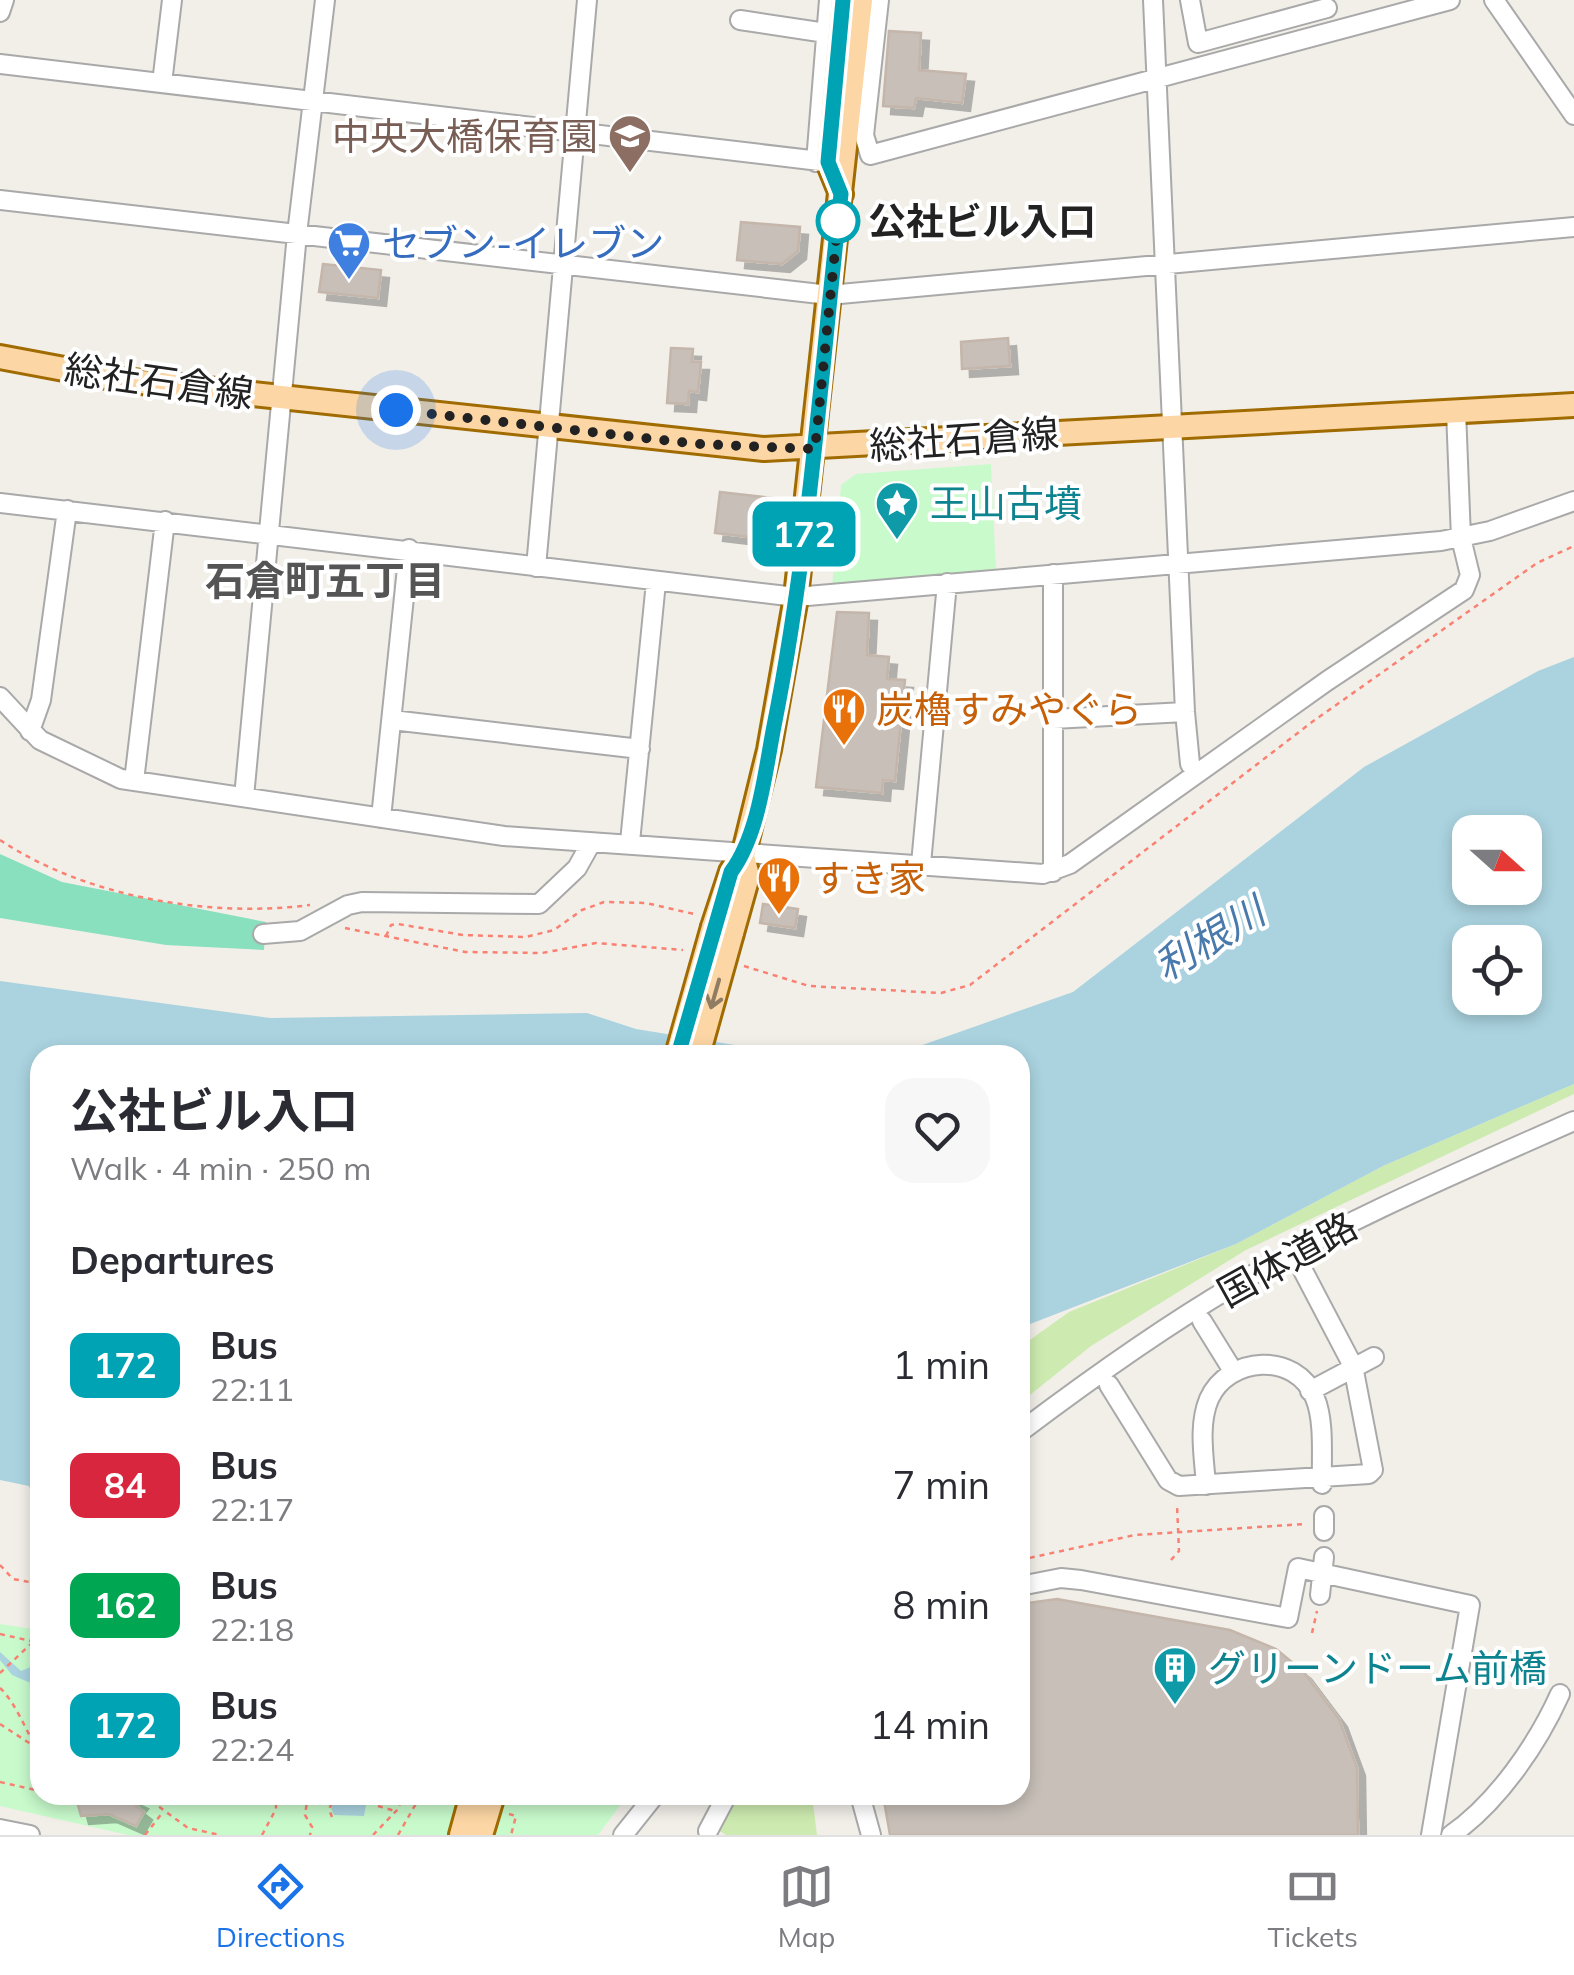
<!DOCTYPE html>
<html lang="en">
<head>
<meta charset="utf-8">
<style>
	:root { --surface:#fff; --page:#f7f7f7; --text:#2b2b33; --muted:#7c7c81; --line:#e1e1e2; --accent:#1a73e8 }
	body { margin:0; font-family:Mulish,"Noto Sans JP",sans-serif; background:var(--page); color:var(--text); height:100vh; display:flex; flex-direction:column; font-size:38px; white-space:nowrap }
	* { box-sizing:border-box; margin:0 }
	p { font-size:32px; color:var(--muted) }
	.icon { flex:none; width:55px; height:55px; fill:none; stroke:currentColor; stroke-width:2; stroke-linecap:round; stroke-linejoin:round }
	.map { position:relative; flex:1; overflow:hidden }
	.details { position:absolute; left:30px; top:1045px; width:1000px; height:760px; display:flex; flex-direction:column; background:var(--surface); border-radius:30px; box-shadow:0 5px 15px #0003 }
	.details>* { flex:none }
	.badge { padding:0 20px; border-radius:15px; font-size:35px; line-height:65px }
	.needle { width:65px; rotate:111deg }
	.controls { position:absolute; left:1452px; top:815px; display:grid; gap:20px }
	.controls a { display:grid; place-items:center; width:90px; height:90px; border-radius:20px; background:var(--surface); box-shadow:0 5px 15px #0003; font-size:50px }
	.you { position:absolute; width:50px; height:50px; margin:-25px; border:8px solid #fff; border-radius:50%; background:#1a73e8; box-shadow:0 0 0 15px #1a73e833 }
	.map>.badge { position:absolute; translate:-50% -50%; box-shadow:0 0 0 5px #fff }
	h2 { padding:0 40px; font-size:38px; line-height:90px }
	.round { display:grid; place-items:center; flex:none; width:105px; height:105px; border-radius:30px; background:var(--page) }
	.summary { display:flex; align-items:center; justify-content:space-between; height:170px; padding:0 40px }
	h1 { font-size:48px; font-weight:700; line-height:75px }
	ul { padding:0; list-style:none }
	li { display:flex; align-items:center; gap:30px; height:120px; padding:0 40px }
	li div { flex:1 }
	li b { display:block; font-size:38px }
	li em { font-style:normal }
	li .badge { min-width:110px; font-weight:700; text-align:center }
	.dock { display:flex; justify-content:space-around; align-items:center; height:140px; border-top:2px solid var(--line); background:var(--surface); font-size:28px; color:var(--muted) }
	.dock a { display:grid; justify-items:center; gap:5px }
	.dock .current { color:var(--accent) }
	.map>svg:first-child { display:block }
</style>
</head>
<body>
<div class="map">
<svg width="1574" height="1835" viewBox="0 0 1574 1835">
	<defs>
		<filter id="shadow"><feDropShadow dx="8" dy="8" stdDeviation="0" flood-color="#0004"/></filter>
	</defs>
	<rect width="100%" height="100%" fill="#f2efe9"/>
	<!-- grass -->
	<path fill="#cdebb0" d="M1574,1084V1094L1246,1250L1091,1346L1020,1403V1347L1069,1312L1236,1244L1383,1166Z
		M739,1795H812L817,1835H726L718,1830Z"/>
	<!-- park -->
	<path fill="#c8facc" d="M991,464L996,572L832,588L841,485L856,474Z
		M0,1624L40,1630V1795H628L598,1835H128L0,1806Z"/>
	<!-- pitch -->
	<path fill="#88e0be" d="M0,854L62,882L266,922L264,950L166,945L0,918Z"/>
	<!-- water -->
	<path fill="#aad3df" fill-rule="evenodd" d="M1574,657V1084L1383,1166L1236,1244L1020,1328V1055H894L1073,992L1364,767L1538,671ZM1525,832V888H1470V832ZM1525,942V998H1470V942Z
		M0,981L270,1018L587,1013L636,1029L766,1050L765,1055H40V1520L29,1486L0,1480Z
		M0,1652L21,1671L40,1663V1709L33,1684L12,1675L0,1660Z
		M338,1795H368L364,1816L334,1815L331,1808Z"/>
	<!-- building -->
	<path fill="#c7bfb8" stroke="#c4b6ab" stroke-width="2.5" filter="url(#shadow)" d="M889,31L921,33L919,70L966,74L962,103L916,98L914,108L883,106Z
		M741,222L800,227L798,251L782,264L737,260Z
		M323,264L381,270L378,298L319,292Z
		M1008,338L1010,366L962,369L961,342Z
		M671,348L693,349L692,362H701L698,392L689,391L688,404L667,403Z
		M720,492L773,498L767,539L715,533Z
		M837,612L869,613L867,655L889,657L887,679L905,680L895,781L883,780L882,793L816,787Z
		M763,904L798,909L795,928L760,923Z
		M1057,1599L1230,1630L1276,1649L1303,1671L1339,1719L1357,1768L1358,1835H890L883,1795H1020V1604Z
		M88,1795H127L140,1801L136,1806L144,1812L136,1826L109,1814L81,1816L76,1798Z"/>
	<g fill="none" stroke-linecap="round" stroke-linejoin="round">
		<!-- minor casing -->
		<g stroke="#a9a9a9" stroke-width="22">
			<path id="minor" d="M879,0L864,135L870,155L1450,0
				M1153,0L1185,712L1190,764L1197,772
				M1190,0L1198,43L1327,8
				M1494,0L1574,115
				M0,12L4,0
				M740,20L826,33
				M0,64L828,162
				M162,83L172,0
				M816,162L829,0
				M0,200L829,295L1574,227
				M0,503L796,597L1441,541L1490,531L1574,501
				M536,567L587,0
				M0,697L40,740L121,779L504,836L1043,874L1070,864L1327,681L1464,590L1470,575L1461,538L1456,411
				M1053,719L1185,712
				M392,720L640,749
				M30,731L41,700L67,510
				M134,781L165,521
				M244,797L297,234L325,0
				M381,818L409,549
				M630,842L656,582
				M921,864L947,583
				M1053,872V574
				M263,934L300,931L348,905L362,902L539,904L577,868L591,843
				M1202,1321L1233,1371
				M1109,1385L1168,1480L1179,1486L1369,1474L1373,1470L1353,1366L1299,1263
				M1310,1391L1374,1357
				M1020,1432C1089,1380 1160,1329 1235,1285C1343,1221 1459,1172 1574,1121
				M1206,1485C1204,1457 1198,1425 1209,1399C1228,1356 1296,1351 1315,1398C1325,1422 1321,1459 1322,1484
				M1324,1531V1516
				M1020,1586L1061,1578L1081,1580L1288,1618L1298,1568L1470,1605L1431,1835
				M1320,1595L1324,1557
				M860,1795L871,1835
				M0,1829L30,1835
				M708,1831L727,1795
				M623,1835L655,1795
				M1451,1835C1497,1803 1537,1745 1560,1694"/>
		</g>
		<!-- major casing -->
		<g stroke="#a06b00" stroke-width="28">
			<path id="major" d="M841,194L828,162L843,0
				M0,357L123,380L764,449L1574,405
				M713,927L731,872L744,852L769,750L796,597L861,0
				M732,933L748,876L743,856
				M461,1835L472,1795
				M481,1835L493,1795"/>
		</g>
		<!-- path -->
		<path stroke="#fa8072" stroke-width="2.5" stroke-dasharray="5 5" stroke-linecap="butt" d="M0,840C86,897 208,918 310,905
			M345,928L465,952L542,953L596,943L683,950
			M386,936L391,925L398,924L463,935L526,937L554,930L582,910L604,902L646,903L694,914
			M744,966L809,986L941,993L970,985L1312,722L1537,563L1574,546
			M1020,1560L1135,1535L1305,1524
			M1171,1560L1179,1551L1177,1505
			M0,1565L13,1579L40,1584
			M1312,1633L1317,1611
			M0,1634L40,1643
			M0,1673L34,1641
			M0,1688C16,1703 26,1731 38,1751L34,1775
			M0,1724L40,1750
			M0,1782L40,1791
			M143,1795L188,1828L220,1835
			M308,1795L305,1815L312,1827L310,1835
			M378,1806L395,1811
			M509,1814L516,1816L511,1835
			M332,1817L329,1809L336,1795
			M145,1835L163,1812
			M262,1835L276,1809V1795
			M373,1835L399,1808L401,1795
			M398,1835L421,1795"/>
		<!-- minor -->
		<use href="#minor" stroke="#fff" stroke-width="18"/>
		<!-- major -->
		<use href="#major" stroke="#fcd6a4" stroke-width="22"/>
		<!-- major-bridge casing -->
		<g stroke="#a06b00" stroke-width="28" stroke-linecap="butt">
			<path id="major-bridge" d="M677,1055L713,927
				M698,1055L732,933"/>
		</g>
		<!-- major-bridge -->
		<use href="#major-bridge" stroke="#fcd6a4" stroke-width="22"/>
	</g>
	<!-- one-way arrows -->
	<defs><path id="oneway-shaft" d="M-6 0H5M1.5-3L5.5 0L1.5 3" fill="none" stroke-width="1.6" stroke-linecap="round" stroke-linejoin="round" transform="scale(2.5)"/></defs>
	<use stroke="#8f7c63" href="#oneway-shaft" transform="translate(715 994) rotate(106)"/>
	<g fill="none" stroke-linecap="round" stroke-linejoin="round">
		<!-- line casing -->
		<g stroke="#fff" stroke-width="22">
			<path id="line" d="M678,1055L731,872C759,834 765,772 774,726C809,551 821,372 841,194L828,162L843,0"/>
		</g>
		<!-- line -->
		<use href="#line" stroke="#00a3b4" stroke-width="15"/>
		<!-- walk -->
		<path stroke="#222" stroke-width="10" stroke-dasharray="0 18" d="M396,410L698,444L815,449L838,221"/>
	</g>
	<!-- icons -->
	<defs>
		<g id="school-pin" transform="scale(2.25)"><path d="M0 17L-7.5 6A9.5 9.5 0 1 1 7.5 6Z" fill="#8d6e63" stroke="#fff"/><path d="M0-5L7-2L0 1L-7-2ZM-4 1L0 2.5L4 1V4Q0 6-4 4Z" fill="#fff"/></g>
		<g id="supermarket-pin" transform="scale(2.25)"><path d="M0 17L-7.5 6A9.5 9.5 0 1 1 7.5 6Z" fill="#3f7fe0" stroke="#fff"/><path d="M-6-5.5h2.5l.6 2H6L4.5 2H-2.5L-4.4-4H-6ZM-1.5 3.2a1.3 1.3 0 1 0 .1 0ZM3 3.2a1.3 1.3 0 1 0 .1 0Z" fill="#fff"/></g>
		<g id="sight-pin" transform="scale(2.25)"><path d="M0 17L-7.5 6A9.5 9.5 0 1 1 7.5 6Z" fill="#0f9aa8" stroke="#fff"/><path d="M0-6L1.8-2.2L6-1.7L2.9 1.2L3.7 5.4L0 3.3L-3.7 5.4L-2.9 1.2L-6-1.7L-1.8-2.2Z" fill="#fff"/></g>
		<g id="restaurant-pin" transform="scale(2.25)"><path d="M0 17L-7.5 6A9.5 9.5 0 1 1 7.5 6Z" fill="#e8710a" stroke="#fff"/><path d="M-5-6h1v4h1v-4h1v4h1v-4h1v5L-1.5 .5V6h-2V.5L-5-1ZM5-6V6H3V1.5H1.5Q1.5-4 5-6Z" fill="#fff"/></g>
		<g id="building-pin" transform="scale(2.25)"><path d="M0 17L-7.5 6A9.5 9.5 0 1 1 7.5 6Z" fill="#0f9aa8" stroke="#fff"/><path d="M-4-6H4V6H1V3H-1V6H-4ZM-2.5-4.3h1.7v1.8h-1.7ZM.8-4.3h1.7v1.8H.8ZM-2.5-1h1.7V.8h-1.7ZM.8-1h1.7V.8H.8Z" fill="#fff"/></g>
	</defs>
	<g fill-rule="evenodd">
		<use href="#school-pin" x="630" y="136"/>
		<use href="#supermarket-pin" x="349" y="243"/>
		<use href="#sight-pin" x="897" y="503"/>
		<use href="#restaurant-pin" x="844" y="709"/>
		<use href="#restaurant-pin" x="779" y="878"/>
		<use href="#building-pin" x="1175" y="1668"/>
	</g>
	<!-- markers -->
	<circle fill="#fff" stroke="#00a3b4" stroke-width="5" cx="838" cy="221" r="20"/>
	<g text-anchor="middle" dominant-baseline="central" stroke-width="8" stroke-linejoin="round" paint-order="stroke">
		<!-- education labels -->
		<g font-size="38" fill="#785e54" stroke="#fff" text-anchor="end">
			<text x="598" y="136">中央大橋保育園</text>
		</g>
		<!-- stop labels -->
		<g font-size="38" font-weight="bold" fill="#222" stroke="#fff" text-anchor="start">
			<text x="868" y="221">公社ビル入口</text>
		</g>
		<!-- shop labels -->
		<g font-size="38" fill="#366cbe" stroke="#fff" text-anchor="start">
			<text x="382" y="243">セブン-イレブン</text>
		</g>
		<!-- street labels -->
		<g font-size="38" fill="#222" stroke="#fff">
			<text transform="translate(159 381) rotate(8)">総社石倉線</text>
			<text transform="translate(964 439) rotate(-4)">総社石倉線</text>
			<text transform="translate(1287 1259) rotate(-29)">国体道路</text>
		</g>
		<!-- culture labels -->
		<g font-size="38" fill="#0d838f" stroke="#fff" text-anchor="start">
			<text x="930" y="503">王山古墳</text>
			<text x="1208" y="1668">グリーンドーム前橋</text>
		</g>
		<!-- food labels -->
		<g font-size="38" fill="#c56008" stroke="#fff" text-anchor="start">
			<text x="876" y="709">炭櫓すみやぐら</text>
			<text x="812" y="878">すき家</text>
		</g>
		<!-- neighbourhood labels -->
		<g font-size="40" font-weight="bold" fill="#555" stroke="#fff">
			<text x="325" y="580">石倉町五丁目</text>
		</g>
		<!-- water labels -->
		<g font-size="40" font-style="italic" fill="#4a7aab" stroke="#fff">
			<text transform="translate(1209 938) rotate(-31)">利根川</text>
		</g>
	</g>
</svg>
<div class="controls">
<a><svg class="needle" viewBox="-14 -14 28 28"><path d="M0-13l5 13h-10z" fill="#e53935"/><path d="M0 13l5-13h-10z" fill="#7c7c81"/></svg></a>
<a><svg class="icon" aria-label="locate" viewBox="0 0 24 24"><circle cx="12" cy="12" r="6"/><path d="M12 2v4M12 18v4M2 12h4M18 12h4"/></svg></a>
</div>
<div class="you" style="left:396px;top:410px"></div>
<b class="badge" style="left:804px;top:534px;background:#00a3b4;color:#fff">172</b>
<section class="details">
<div class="summary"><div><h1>公社ビル入口</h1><p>Walk · 4 min · 250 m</p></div><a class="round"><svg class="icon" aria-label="heart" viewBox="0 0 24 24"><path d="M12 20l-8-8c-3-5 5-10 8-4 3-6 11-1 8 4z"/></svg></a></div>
<h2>Departures</h2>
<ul>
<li><span class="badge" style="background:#00a3b4;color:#fff">172</span><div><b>Bus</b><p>22:11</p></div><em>1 min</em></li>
<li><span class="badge" style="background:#d7263d;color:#fff">84</span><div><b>Bus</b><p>22:17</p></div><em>7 min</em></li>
<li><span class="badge" style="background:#00a651;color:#fff">162</span><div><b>Bus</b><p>22:18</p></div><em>8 min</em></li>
<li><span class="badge" style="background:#00a3b4;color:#fff">172</span><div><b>Bus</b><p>22:24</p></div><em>14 min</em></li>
</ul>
</section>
</div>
<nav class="dock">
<a class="current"><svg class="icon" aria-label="directions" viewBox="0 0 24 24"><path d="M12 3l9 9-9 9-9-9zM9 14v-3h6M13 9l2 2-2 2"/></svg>Directions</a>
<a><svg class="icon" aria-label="map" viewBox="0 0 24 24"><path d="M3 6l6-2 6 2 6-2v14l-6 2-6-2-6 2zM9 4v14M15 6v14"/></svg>Map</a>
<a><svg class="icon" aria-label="tickets" viewBox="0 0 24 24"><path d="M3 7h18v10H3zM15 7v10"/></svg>Tickets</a>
</nav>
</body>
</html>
